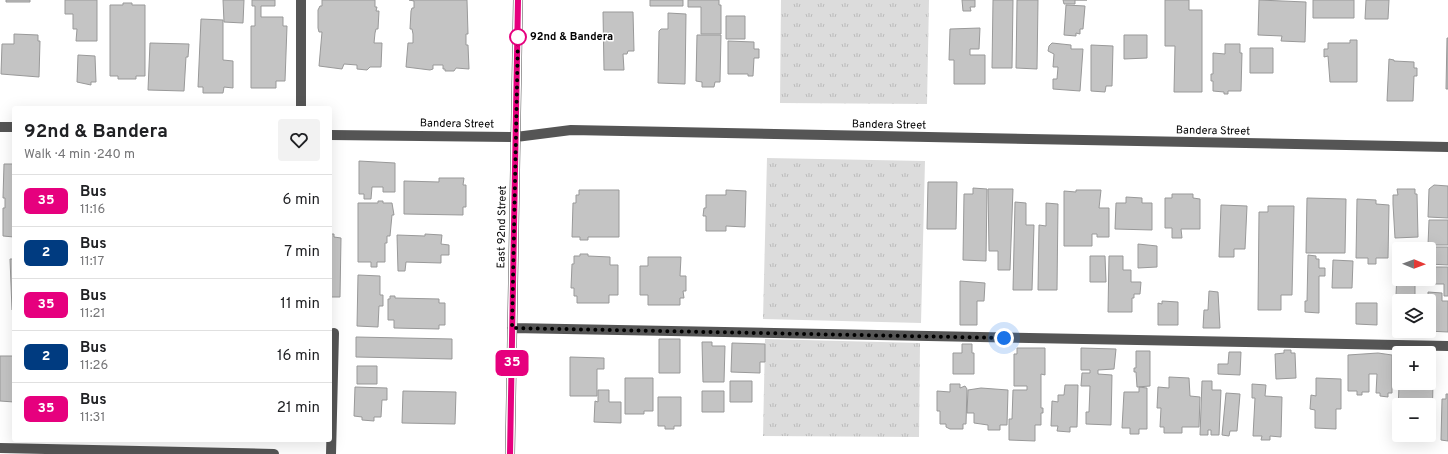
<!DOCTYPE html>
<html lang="en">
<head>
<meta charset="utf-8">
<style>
	:root { --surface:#fff; --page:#f2f2f2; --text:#202124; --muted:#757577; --line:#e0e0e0 }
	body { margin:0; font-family:Overpass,sans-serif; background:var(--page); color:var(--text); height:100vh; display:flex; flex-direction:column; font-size:15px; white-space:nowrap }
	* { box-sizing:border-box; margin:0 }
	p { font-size:13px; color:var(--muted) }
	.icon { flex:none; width:22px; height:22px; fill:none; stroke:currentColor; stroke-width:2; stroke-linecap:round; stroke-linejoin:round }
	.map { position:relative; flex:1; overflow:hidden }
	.panel { position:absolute; left:12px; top:106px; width:320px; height:336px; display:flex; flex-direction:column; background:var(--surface); border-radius:4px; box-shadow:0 4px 16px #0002 }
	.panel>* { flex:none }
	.badge { padding:0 8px; border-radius:6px; font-size:14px; line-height:26px }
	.needle { width:26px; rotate:91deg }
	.controls { position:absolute; left:1392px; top:242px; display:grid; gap:8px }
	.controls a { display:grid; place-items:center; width:44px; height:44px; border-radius:4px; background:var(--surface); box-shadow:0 4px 16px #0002; font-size:20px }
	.you { position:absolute; width:20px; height:20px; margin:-10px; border:3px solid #fff; border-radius:50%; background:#1a73e8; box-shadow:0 0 0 6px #1a73e833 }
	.map>.badge { position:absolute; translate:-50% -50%; box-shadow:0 0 0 2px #fff }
	.round { display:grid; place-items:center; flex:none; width:42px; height:42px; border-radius:4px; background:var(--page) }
	.overview { display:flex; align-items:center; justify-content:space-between; height:68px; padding:0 12px }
	h1 { font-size:19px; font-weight:700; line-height:30px }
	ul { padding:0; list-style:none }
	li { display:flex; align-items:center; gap:12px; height:52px; padding:0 12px; border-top:1px solid var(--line) }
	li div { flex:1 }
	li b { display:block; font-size:15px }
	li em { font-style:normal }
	li .badge { min-width:44px; font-weight:700; text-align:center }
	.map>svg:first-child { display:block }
</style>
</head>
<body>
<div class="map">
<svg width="1448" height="454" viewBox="0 0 1448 454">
	<defs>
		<pattern id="grass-tufts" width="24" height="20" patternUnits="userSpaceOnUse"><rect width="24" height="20" fill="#dcdcdc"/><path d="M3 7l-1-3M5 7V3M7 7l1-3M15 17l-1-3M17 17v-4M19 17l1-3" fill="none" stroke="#bbb"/></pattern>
	</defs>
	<rect width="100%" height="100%" fill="#fff"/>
	<!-- grass -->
	<path fill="url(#grass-tufts)" d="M781,0H929L927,104L780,103Z
		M767,158L925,161L921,323L763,319Z
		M765,339L920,343L919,437L763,436Z"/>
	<!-- building -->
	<path fill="#c4c4c4" stroke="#999" d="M6,0H30V2H6Z
		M65,0H97V41H76L77,29H73V14H65Z
		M223,0H244L243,23L224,22Z
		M252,0H275V6H261V17H283V26H287L285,81H276V88H251V26H255V6H252Z
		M322,0H375V7H377L376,11H379L378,29H376L375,33L374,43H382L381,67H370L367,70L357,69V65L344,64L342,69L319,66L322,32H319L318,28V10L320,6H322Z
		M409,0H467L468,34H466V45H468L469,69L456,68L454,71H445V69H443V65H433V69L430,70L406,67L408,43H413V34L412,29H410L411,11L412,8H414V1Z
		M650,0H683V6H650Z
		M688,0H719V5H721V34H701V7H688Z
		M962,0H975V7H970L971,11H963Z
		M993,0H1013L1012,68H992Z
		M1017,0H1038L1037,69L1016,68Z
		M1063,0H1087H1075V4H1064Z
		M1165,0H1189V10H1202V92H1174L1175,46H1165Z
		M1259,0L1306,2L1305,42L1281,41L1282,36L1258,35Z
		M1313,0H1354V18H1313Z
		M1366,0H1389L1388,19H1365Z
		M123,3H132V5H145V76H136V79H118V76H110V5H123Z
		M1066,5L1085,6L1083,29H1080V34L1076,33V36L1064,35Z
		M603,12H633L634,51H628L627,54H623L624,70H604Z
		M668,13L686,14L685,84L658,83L659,31L661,29H668Z
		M726,16H745V39H726Z
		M201,19L223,20V60L233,61V88L224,87L223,93H203V87H198Z
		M980,28L979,49H970V55H985V84H954V60H949L950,29Z
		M14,34L38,35V41H40L39,77L1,74L2,44H14Z
		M697,35H721L720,82H715L714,87H702V82L696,81Z
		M1124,35H1147V58L1124,59Z
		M1447,38H1448V89H1446Z
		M1350,40H1357V82H1330L1328,56L1324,57V49H1328V43H1350Z
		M728,41L754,42V49H759V58H754L753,76H748V74H728Z
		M150,43L189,44L188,57H186L184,91L148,90Z
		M1052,43L1071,45V49H1083L1080,91L1053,89V79H1057L1058,67H1053L1054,54L1048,51L1049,46Z
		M1225,44H1240V53H1242L1241,91H1228V94H1224V92L1213,91V81H1211V74H1213V53L1225,54Z
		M1091,45L1113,46L1112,86H1106L1105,92L1091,91Z
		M1250,48H1273V73H1250Z
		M78,55L95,56L96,82H91V85L77,82Z
		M1389,59L1394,60V61L1414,62V68H1417V76H1414L1413,101H1387Z
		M359,161L395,163V192H383V187H372L371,199H364V194H359Z
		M4,164H14V237L3,236V208H5V198H3Z
		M439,178H464L463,185H466V207H463V215L404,214V181L439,182Z
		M928,182H957L956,229H927Z
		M1434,185L1448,186V218L1428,217L1429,189Z
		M973,188L987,189L986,261L963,260L964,194H973Z
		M988,189H1013L1010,270H998V251H989Z
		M1397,189H1415V194H1417L1418,237L1395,238L1393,204V195H1398Z
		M579,190H619V237H588V240H580V237H572L573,203H576V195H579Z
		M726,190L746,191L745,227L726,226V231H706V216H703L704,208H706V195H726Z
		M1076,190H1101L1099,208H1109V237H1097V234H1092V246H1064V191L1076,192Z
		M1172,194H1193V198L1200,199V229H1181L1182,238H1172V228H1165V198H1172Z
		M1126,197L1142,198V203H1152V230L1115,229L1116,203H1126Z
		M1307,198L1346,199L1345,253H1306Z
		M1357,199L1376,200V204L1389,205L1388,258H1376V264H1368V258H1356Z
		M378,201H383V203H392L394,215H392L390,236H387V243H385V262H377V267H371V262H358V203H378Z
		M1015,202L1026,203V225H1034L1032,290H1013Z
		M1046,203L1058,204L1057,290H1038L1039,225L1046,226Z
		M1221,205L1247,206L1245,249H1234V257H1219Z
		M1268,206H1294L1292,295H1281V310H1258L1259,212H1268Z
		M1429,220H1448V245H1428Z
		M330,234H334V237L341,238L340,297H330Z
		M425,234L442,235L441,244L449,245V255H441V263L406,262L405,271H398L397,235L425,236Z
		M1138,244L1157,246V267L1138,268Z
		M1428,247H1448V265L1429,264Z
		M580,254H588V256L610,257V265H618V295H609V303H577V296H574V288H571L572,264H574V256H580Z
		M1308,255L1316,256V259H1319V268H1325V276H1319V313L1305,312V301H1307Z
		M1090,256H1105L1106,282H1090Z
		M1109,256H1123V270H1131V282H1141L1140,294H1134V298H1132V312H1108Z
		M648,257H681L680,276H686V291H683L684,298H680V305H648V295H640V266H648Z
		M10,259H14V310H12Z
		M1333,260L1353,261L1352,288H1332Z
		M1429,267H1448V296H1444V284H1427Z
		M1397,274H1399V279H1415V296L1396,295Z
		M358,275L380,276V295H383V306H379L378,327L357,326Z
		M960,281L985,283L984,301H977V325H960Z
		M1209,291L1218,292L1220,328H1203L1204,310H1208Z
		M1428,292L1442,293V301H1448V332L1427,331H1429Z
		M390,296H395V298L439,299V303H445V325H439V329L394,328V320H388V299H390Z
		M1162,301L1178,302V325H1158V303L1162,304Z
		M1356,303H1377V325L1356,324Z
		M356,337L452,339V359L356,357Z
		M659,339H680V373H659Z
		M702,342H712V346H725L724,382H703Z
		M732,343L765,344V362H760V373L731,372Z
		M962,344H972V353H974V374H953V353H962Z
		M1017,348H1045V375L1041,374V408H1043V413H1041V425H1035V441L1009,440V419H1012L1013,390H1027V386H1014V354H1017Z
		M1081,348L1116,349L1114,369L1098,370V374L1112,375L1111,425L1086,424V412H1089L1090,386H1081L1082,373H1090V370H1081Z
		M1284,350H1291V353H1295L1296,378L1276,379L1275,354L1284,353Z
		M1136,351H1150V386L1137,387L1136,372H1134V368H1136Z
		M1229,352H1241L1240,375L1218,374V364H1228Z
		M1378,353L1392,355V393H1388V397L1380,396V393H1376L1377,374H1369V392H1362V395H1357V391H1348V355Z
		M1396,355H1399V379H1396Z
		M0,356H14V402L0,401Z
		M570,357L604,358V369H597V396H570Z
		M357,366H377V384H357Z
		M1169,377L1189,378L1190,396L1200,397L1199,427H1182V433H1164V427H1160L1161,408H1157L1158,387L1169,388Z
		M625,378H653V411H644V414H625Z
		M1316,378L1341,379V409H1336V429L1315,428V410L1310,409L1311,395L1316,396Z
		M730,381H752V402H730Z
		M1202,381H1212V390H1221L1219,435H1211V430H1208V435H1200Z
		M1433,382L1432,430H1429V405H1399L1398,410L1399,386L1409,383V386H1418V383Z
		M950,384H960V388L965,386L967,389L966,424H963V429H950L946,427V424H940V411H937V391L950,392Z
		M1252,384L1266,385L1265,396L1282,397L1281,437L1270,436V440H1261L1262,436H1253L1255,398H1252Z
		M1065,385H1078L1077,427H1070V432L1057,431L1058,426H1051L1052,401L1058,402V395H1064Z
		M355,387L387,388V400H382L381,417H374V421L362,420V417L354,416Z
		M1139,387L1147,388V429H1139V434H1130V428H1122L1124,392H1139Z
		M981,388L1008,390L1007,425H1000V430H988V425L974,423V413H967L968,390Z
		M598,390H609V402H621V423L594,422L595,401L598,402Z
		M403,391L456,392L455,424L402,423Z
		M702,391H724V412H702Z
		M1226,393L1240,394L1237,431H1230L1229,436L1222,435Z
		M1446,394H1448V441L1441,440L1442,399H1446Z
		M658,397H681V426H674V429H665V426H658Z"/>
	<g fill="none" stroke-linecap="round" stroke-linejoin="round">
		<!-- minor -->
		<path stroke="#555" stroke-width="10" d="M301,108V0
			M0,127H14
			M330,135L516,137L571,130L1448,147
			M512,328L1448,346
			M0,448L274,454
			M331,454L334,333
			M510,454L518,0"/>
	</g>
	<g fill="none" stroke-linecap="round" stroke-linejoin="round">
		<!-- line casing -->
		<g stroke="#fff" stroke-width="9">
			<path id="line" d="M510,454L518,0"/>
		</g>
		<!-- line -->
		<use href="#line" stroke="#e6007e" stroke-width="6"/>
		<!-- walk -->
		<path stroke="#000" stroke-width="4" stroke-dasharray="0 7.2" d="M518,37L512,328L1004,338"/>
	</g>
	<!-- markers -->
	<circle fill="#fff" stroke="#e6007e" stroke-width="2" cx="518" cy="37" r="8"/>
	<g text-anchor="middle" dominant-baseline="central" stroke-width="3" stroke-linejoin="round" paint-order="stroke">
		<!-- stop labels -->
		<g font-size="11" font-weight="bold" fill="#000" stroke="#fff" text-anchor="start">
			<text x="530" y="37">92nd &amp; Bandera</text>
		</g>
		<!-- street labels -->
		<g font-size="11" fill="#000" stroke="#fff">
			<text transform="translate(457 124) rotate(1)">Bandera Street</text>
			<text transform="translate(889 125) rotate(1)">Bandera Street</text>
			<text transform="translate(1213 131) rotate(1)">Bandera Street</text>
			<text transform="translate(502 227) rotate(-89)">East 92nd Street</text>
		</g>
	</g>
</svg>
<div class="controls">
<a><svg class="needle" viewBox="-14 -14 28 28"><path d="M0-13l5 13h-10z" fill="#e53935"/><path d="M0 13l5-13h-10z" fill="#757577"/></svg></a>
<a><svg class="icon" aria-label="layers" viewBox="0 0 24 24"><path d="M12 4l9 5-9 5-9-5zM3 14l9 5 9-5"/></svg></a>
<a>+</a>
<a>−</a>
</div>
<div class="you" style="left:1004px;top:338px"></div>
<b class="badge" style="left:512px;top:363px;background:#e6007e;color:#fff">35</b>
<section class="panel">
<div class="overview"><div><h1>92nd &amp; Bandera</h1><p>Walk · 4 min · 240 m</p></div><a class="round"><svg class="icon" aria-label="heart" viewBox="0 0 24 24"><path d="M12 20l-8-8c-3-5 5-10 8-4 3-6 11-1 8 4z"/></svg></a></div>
<ul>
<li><span class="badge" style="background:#e6007e;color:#fff">35</span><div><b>Bus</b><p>11:16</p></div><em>6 min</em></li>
<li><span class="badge" style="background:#003b80;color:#fff">2</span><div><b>Bus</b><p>11:17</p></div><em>7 min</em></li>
<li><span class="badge" style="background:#e6007e;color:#fff">35</span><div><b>Bus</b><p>11:21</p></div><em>11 min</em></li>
<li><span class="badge" style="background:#003b80;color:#fff">2</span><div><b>Bus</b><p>11:26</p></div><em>16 min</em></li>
<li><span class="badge" style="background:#e6007e;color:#fff">35</span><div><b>Bus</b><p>11:31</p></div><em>21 min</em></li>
</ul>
</section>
</div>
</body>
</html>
